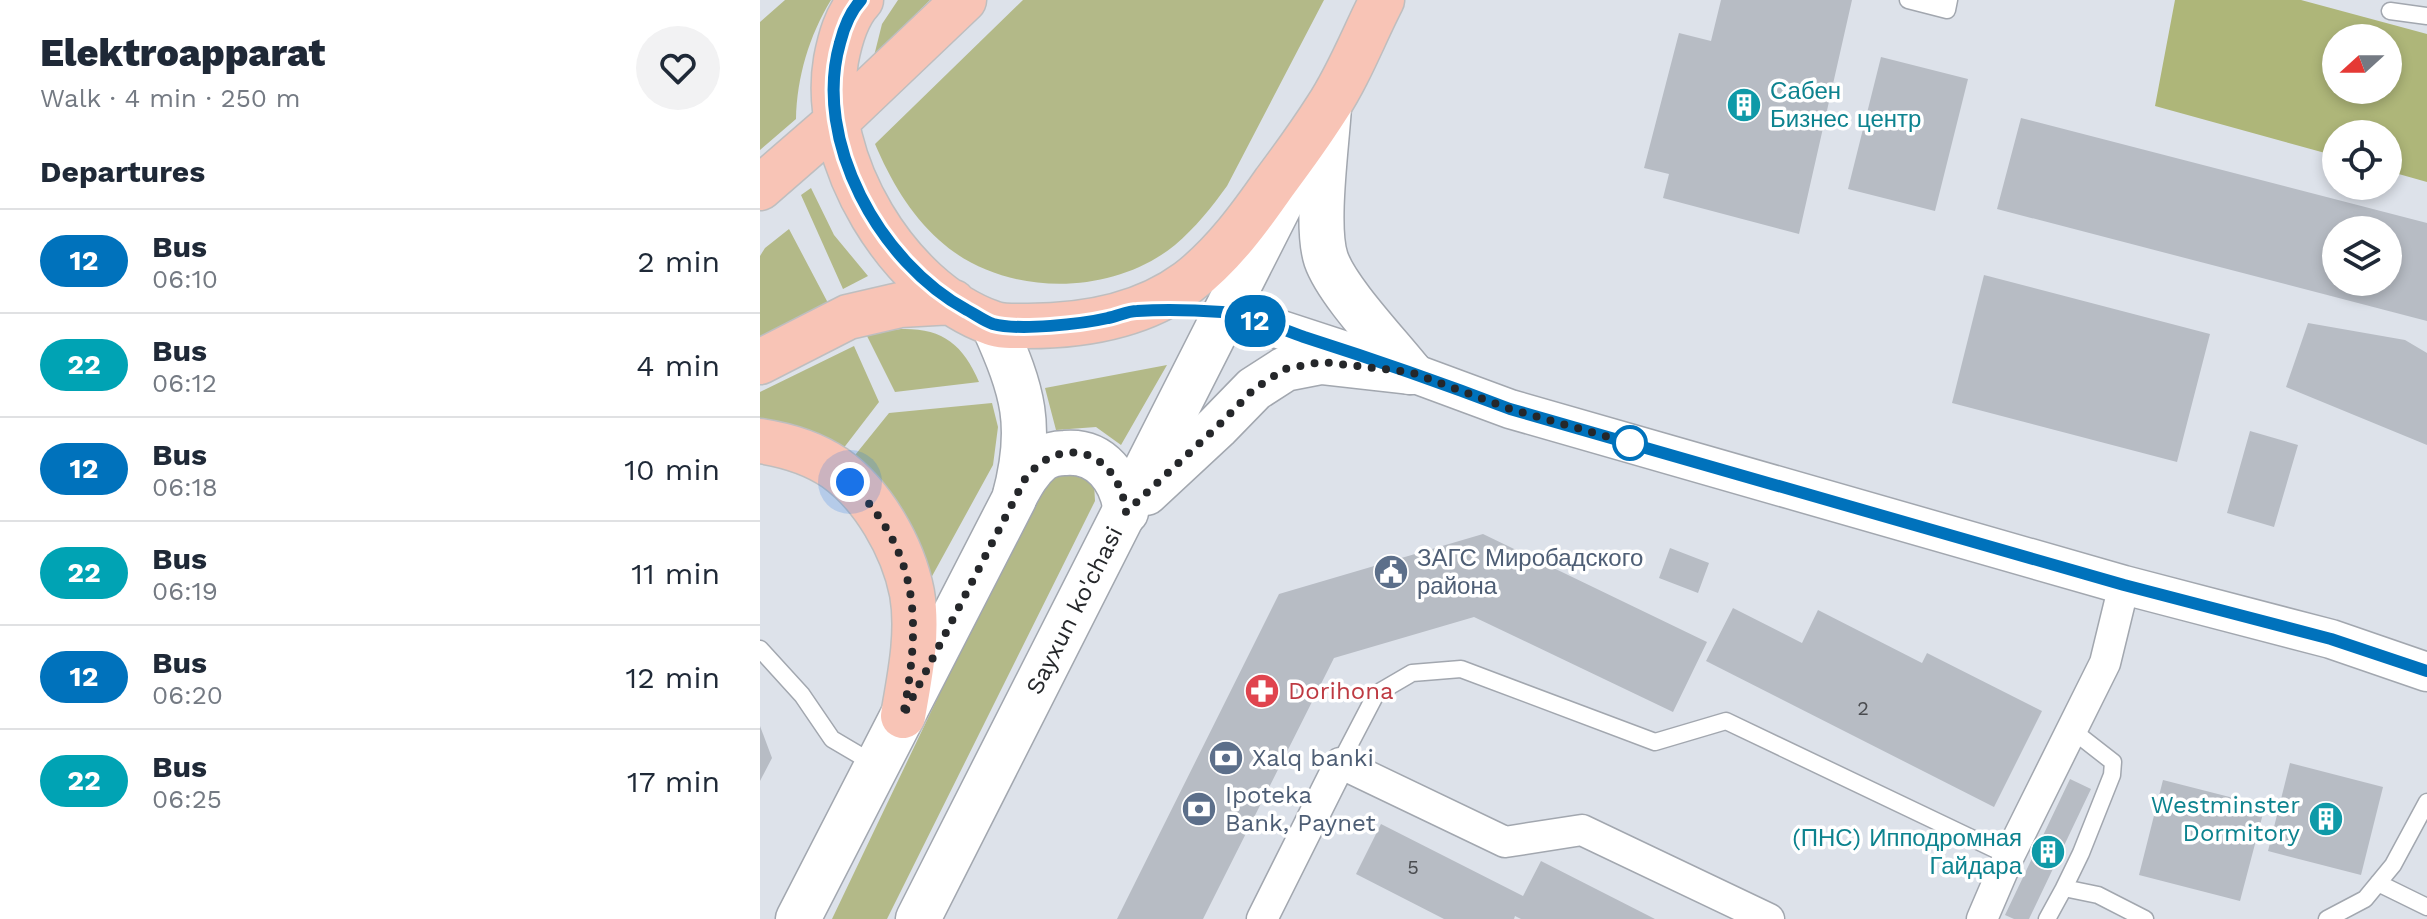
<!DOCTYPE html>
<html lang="en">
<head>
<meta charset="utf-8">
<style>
	:root { --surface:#fff; --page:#f2f2f3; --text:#1f2937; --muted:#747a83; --line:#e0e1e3 }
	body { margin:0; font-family:"Work Sans",sans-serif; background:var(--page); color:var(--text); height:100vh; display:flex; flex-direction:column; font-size:30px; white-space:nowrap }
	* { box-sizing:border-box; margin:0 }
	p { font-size:26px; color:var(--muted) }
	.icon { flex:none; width:44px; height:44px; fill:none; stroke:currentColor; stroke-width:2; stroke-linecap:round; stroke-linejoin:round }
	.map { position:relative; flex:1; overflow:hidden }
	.details { display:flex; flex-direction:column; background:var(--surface); width:760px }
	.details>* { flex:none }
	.badge { padding:0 16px; border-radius:26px; font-size:28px; line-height:52px }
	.needle { width:52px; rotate:249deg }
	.controls { position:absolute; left:1562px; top:24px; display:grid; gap:16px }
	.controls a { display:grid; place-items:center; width:80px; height:80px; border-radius:50%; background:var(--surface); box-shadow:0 4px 12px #0003; font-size:40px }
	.you { position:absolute; width:40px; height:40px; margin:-20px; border:6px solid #fff; border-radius:50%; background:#1a73e8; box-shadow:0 0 0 12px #1a73e833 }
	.map>.badge { position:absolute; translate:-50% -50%; box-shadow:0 0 0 4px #fff }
	h2 { padding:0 40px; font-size:30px; line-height:72px }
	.round { display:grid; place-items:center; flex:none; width:84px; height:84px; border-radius:42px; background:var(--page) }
	.headline { display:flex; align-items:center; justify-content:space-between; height:136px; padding:0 40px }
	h1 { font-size:38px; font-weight:800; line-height:60px }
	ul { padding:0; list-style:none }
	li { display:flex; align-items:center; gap:24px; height:104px; padding:0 40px; border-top:2px solid var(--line) }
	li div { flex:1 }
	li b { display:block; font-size:30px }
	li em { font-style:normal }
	li .badge { min-width:88px; font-weight:700; text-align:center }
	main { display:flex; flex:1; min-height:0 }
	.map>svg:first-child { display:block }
</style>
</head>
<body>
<main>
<section class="details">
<div class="headline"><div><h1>Elektroapparat</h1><p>Walk · 4 min · 250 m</p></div><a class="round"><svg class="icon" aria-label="heart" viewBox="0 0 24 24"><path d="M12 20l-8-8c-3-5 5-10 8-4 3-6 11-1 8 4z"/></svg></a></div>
<h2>Departures</h2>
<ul>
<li><span class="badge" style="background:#0072bc;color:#fff">12</span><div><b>Bus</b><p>06:10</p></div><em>2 min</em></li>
<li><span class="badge" style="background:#00a3b4;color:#fff">22</span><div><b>Bus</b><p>06:12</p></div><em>4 min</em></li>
<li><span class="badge" style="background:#0072bc;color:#fff">12</span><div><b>Bus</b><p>06:18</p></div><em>10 min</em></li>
<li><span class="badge" style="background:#00a3b4;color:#fff">22</span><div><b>Bus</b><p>06:19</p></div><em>11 min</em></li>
<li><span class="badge" style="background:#0072bc;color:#fff">12</span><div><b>Bus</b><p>06:20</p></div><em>12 min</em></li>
<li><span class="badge" style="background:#00a3b4;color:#fff">22</span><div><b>Bus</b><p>06:25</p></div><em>17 min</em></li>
</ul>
</section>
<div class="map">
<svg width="1667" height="919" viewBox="0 0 1667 919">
	<rect width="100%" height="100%" fill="#dde2ea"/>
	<!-- green -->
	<path fill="#b3b988" d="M25,0H71C49,36 37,77 36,119L0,150V22Z
		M138,0H170L114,56L122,24Z
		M263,0H564L467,186C452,207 435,228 415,245C350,298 241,297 179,240C150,214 130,179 115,144Z
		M51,188L74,235L108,276L83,289L41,195Z
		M29,229L68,303L0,339V256L5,248Z
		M141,329C182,328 203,344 219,382L135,392L107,336L118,332Z
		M94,346L119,402L76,458L0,428V392Z
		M407,365L361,445L336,427L296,430L285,388Z
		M232,403L238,427L233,465L165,589L87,465L129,413Z
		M302,467L334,483L335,501L127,919H72L285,473Z"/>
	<!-- forest -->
	<path fill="#aeb679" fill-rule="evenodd" d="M1415,0H1541L1667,34V182L1628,171V134H1576V156L1395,106ZM1576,38H1628V90H1576Z"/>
	<!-- building -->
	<path fill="#b7bcc4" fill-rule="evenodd" d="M961,0H1092L1039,234L903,198L909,174L884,168L919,33L951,41Z
		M1121,57L1208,79L1175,211L1088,189Z
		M1261,118L1667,223V321L1237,209ZM1576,230H1628V282H1576Z
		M1224,275L1450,334L1417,462L1192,403Z
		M1548,323L1645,340L1667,353V445L1526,387Z
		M1490,431L1538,445L1514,527L1467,513Z
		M723,534L947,642L913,712L714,617L574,658L443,919H357L519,594Z
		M910,548L949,563L938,593L899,578Z
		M973,608L1042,643L1058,610L1162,663L1167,653L1282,711L1234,807L946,661Z
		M0,726L12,758L0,781Z
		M1530,763L1623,787L1601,875L1508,851Z
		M1310,779L1331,789L1269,919H1254L1245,915Z
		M1403,780L1505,806L1480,901L1379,875Z
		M621,824L763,896L781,861L895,919H761L755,916L754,919H684L596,874Z"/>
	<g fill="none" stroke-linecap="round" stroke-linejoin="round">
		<!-- service casing -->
		<g stroke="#a2a7af" stroke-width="19">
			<path id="service" d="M1148,0L1187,10L1189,0
				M1630,11L1667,16
				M0,649L42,695L72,739L116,765
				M1312,730L1353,762L1352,775L1321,853L1304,888L1338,895L1385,919
				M580,763L616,694L652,673L701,669L895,742L966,721L1249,856
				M1618,883L1667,907
				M1287,919L1304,888
				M1567,919L1605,899L1633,865L1667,802"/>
		</g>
		<!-- minor casing -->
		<g stroke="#a2a7af" stroke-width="33">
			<path id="minor" d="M502,919L580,763L745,842L822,830L1009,919
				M1222,919L1249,856L1345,663L1364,585"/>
		</g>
		<!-- tertiary casing -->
		<g stroke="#a2a7af" stroke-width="41">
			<path id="tertiary" d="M466,312L650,372L750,409L1364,585L1571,639L1667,672"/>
		</g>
		<!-- secondary casing -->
		<g stroke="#a2a7af" stroke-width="47">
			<g id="secondary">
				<path d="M569,106C567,144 555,226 566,259C577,291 627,343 650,372"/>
				<path d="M386,493L457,427L494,389L525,369L561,362L650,372"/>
				<path d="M255,496C262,483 269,470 281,460C288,455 297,453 305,453C341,450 362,479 366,512"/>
				<path d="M38,919L254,499C274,426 263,391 233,324"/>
				<path id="s1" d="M158,919L533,179"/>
			</g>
		</g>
		<!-- primary casing -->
		<g stroke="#bebebf" stroke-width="47">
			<path id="primary" d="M101,0C86,16 80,39 76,60C59,158 138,290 232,323C242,327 257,326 268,326C324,326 382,316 428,282C463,255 490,218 515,182C533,158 551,133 567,108C589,75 604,35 622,0
				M0,188L77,121L204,0
				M0,362L88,317L140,305L193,302
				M0,441C26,445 53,453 75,468C113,495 143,547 152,593C159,633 150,676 143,716"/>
		</g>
		<!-- service -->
		<use href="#service" stroke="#fff" stroke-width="16"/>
		<!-- minor -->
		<use href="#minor" stroke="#fff" stroke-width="30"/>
		<!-- tertiary -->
		<use href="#tertiary" stroke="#fff" stroke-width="38"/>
		<!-- secondary -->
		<use href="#secondary" stroke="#fff" stroke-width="44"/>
		<!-- primary -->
		<use href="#primary" stroke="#f8c4b6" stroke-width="44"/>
	</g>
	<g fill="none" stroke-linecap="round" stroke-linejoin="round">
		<!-- line casing -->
		<g stroke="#fff" stroke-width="18">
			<path id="line" d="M101,0C90,12 84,27 80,43C52,141 120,263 207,310C215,314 224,321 233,324C259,331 322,324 348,318C358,316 368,311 377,311C405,309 435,310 462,312C489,314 518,328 544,337C613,359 682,383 750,409L1364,585L1571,639L1667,671"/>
		</g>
		<!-- line -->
		<use href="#line" stroke="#0072bc" stroke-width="12"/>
		<!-- walk -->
		<path stroke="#25272a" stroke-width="8" stroke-dasharray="0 14.4" d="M90,482C161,555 161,622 143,716L265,479C303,430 359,453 366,512L457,427L494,389L525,369L561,362L650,372L750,409L870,443"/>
	</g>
	<!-- icons -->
	<defs>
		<g id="building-disc" transform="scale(1.8)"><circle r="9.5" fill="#0f9aa8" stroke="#fff"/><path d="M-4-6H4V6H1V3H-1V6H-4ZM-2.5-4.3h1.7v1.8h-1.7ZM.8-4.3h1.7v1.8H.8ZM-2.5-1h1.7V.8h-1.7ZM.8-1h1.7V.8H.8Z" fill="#fff"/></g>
		<g id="civic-disc" transform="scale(1.8)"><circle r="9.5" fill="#5c6f8a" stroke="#fff"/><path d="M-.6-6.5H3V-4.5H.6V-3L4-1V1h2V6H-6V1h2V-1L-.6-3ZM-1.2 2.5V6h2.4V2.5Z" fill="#fff"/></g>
		<g id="pharmacy-disc" transform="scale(1.8)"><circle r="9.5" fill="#e0444e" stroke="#fff"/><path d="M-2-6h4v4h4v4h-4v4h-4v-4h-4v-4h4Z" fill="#fff"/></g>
		<g id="bank-disc" transform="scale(1.8)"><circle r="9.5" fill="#5c6f8a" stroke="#fff"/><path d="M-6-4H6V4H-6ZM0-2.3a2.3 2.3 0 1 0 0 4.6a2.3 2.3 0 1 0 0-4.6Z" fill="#fff"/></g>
	</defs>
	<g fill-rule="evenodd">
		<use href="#building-disc" x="984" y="105"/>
		<use href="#civic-disc" x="631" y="572"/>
		<use href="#pharmacy-disc" x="502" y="691"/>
		<use href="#bank-disc" x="466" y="758"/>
		<use href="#bank-disc" x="439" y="809"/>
		<use href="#building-disc" x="1566" y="819"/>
		<use href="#building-disc" x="1288" y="852"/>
	</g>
	<!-- markers -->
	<circle fill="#fff" stroke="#0072bc" stroke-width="4" cx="870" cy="443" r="16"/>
	<g text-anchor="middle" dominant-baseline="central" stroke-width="7" stroke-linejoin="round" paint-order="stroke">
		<!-- number labels -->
		<g font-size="20" fill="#4a4c50">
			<text x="1103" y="708">2</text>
			<text x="653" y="867">5</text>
		</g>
		<!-- culture labels -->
		<g font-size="24" fill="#0d838f" stroke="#fff" text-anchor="end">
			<text x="1010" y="91" text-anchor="start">Сабен<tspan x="1010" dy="28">Бизнес центр</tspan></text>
			<text x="1540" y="805">Westminster<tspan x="1540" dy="28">Dormitory</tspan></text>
			<text x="1262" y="838">(ПНС) Ипподромная<tspan x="1262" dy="28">Гайдара</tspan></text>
		</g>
		<!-- service labels -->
		<g font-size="24" fill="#4e5e75" stroke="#fff" text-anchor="start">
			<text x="657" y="558">ЗАГС Миробадского<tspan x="657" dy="28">района</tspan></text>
			<text x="492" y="758">Xalq banki</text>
			<text x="465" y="795">Ipoteka<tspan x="465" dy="28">Bank, Paynet</tspan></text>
		</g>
		<!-- street labels -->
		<g font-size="24" fill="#25272a" stroke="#fff">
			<text stroke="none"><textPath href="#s1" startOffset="346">Sayxun ko'chasi</textPath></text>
		</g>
		<!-- health labels -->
		<g font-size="24" fill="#be3a42" stroke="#fff" text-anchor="start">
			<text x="528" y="691">Dorihona</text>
		</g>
	</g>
</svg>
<div class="controls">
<a><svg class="needle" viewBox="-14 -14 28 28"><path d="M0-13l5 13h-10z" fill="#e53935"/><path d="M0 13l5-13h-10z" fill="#747a83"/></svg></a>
<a><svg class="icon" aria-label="locate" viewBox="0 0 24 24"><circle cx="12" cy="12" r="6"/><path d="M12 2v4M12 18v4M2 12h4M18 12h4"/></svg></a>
<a><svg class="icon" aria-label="layers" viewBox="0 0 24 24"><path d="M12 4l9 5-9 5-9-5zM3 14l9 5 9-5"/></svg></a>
</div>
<div class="you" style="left:90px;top:482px"></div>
<b class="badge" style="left:495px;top:321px;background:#0072bc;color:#fff">12</b>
</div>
</main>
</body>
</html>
